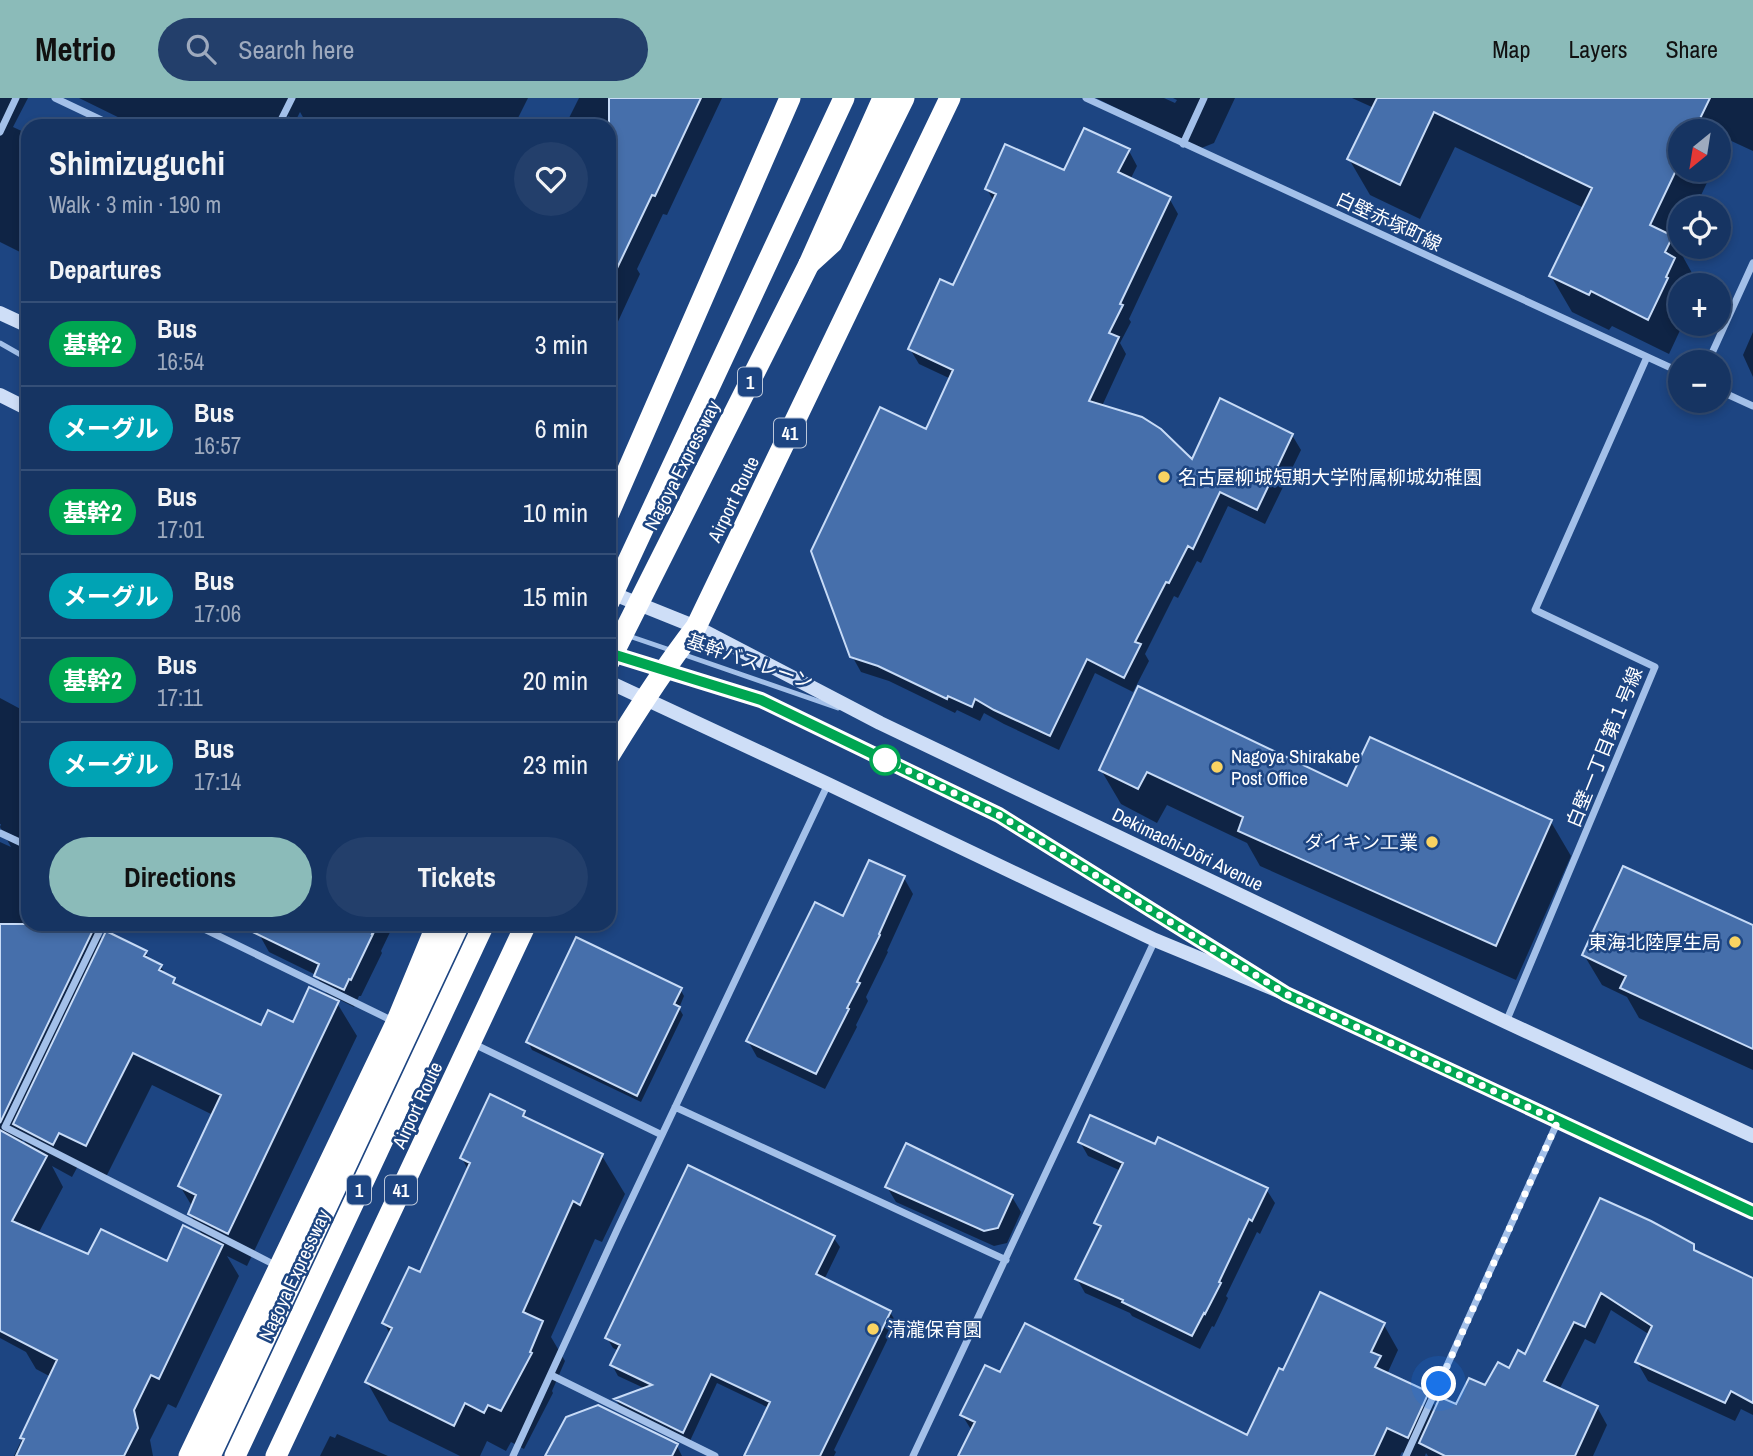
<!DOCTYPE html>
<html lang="en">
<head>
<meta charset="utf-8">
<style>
	:root { --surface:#163462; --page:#233f6b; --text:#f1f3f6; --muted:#9eaabe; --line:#354f77; --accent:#8bbbb9 }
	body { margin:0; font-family:"Archivo Narrow","Noto Sans JP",sans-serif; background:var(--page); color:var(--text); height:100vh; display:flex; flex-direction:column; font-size:26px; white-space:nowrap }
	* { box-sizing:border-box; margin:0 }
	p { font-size:23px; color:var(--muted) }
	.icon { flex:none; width:38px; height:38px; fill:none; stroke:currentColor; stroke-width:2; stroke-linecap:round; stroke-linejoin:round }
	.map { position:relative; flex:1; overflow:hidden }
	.drawer { position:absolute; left:21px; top:21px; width:595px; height:812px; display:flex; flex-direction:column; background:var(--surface); border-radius:21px; box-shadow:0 4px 10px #0003,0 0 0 2px var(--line) }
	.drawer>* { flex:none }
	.badge { padding:0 14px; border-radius:23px; font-size:24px; line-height:46px }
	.needle { width:46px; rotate:210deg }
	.buttons { position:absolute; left:1668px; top:21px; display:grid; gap:14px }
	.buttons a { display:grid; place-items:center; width:63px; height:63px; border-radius:50%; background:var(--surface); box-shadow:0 4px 10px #0003,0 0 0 2px var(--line); font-size:35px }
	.you { position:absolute; width:35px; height:35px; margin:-18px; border:5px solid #fff; border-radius:50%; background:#1a73e8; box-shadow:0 0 0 10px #1a73e833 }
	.map>.badge { position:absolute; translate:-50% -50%; box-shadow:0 0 0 4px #fff }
	h2 { padding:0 28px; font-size:26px; line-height:63px }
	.round { display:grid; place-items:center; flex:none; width:74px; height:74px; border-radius:37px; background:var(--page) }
	.head { display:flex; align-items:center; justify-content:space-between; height:119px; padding:0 28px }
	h1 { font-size:33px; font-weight:700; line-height:52px }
	.primary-button { display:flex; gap:14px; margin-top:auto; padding:14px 28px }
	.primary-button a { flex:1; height:80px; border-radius:42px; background:var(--accent); color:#111; font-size:28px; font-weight:700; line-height:80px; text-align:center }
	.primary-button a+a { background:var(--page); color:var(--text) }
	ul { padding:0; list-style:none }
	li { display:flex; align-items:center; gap:21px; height:84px; padding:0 28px; border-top:2px solid var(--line) }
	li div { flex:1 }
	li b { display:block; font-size:26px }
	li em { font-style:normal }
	li .badge { min-width:77px; font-weight:700; text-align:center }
	header { display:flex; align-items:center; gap:42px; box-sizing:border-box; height:98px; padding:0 35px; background:var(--accent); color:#111 }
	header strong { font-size:33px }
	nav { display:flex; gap:38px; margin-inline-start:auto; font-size:24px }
	.search { width:490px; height:63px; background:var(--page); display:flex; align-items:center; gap:18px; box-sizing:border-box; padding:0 24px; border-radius:38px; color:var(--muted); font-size:26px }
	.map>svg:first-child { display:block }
</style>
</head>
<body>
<header>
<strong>Metrio</strong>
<div class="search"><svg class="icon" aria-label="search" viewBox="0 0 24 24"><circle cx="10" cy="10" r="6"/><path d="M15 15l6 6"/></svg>Search here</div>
<nav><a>Map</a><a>Layers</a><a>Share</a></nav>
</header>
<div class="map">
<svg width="1753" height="1358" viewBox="0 0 1753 1358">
	<rect width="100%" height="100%" fill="#1d4582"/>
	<!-- shadow -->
	<path fill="#0007" fill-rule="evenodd" d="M0,0H28L13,29L28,36V158L0,144Z
		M79,0H528L514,28H308L300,14L296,22L288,18L284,28H136Z
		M579,0H722L667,117L663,116L637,171L640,176L609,243V28H565Z
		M1096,0H1164L1175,5L1177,2L1173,0H1235L1214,45L1199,51Z
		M1352,0H1753V53L1727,41L1718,60V33H1680V72H1713L1695,110H1680V142L1677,148L1692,175L1687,185L1689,187H1680V226H1683L1669,256L1612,228L1609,232L1572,214L1551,178L1584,110L1455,49L1420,121L1370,97L1349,61L1374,10Z
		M1129,53L1137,68L1130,82L1169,100L1178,116L1129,221L1131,224L1120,245L1126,256L1102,308L1193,364L1292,337L1301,352L1265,426L1228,408L1201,465L1197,463L1178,500L1174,498L1145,556L1149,563L1133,594L1095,575L1059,652L1004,626L984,615L980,623L957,612L955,615L889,583L861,574L852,558L927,333L951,281L919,266L910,251L954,190L994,104L987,91L1065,74Z
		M1753,234V279L1743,257Z
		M1139,591L1348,691L1551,724L1571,758L1516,882L1260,768L1247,745L1167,707L1157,725L1121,706L1101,672Z
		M0,600L28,615V753L19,749L28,764V826H88L94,829L103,844L145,854L151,863L161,868L166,878L174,882L179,890L262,930L294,926L337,905L357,938L247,1168L227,1158L239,1178L176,1310L168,1306L150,1342L153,1358H14L51,1279L36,1271L26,1254L0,1240V744L11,749L0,729L1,726H0ZM152,987L213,1017L180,1088L193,1110L190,1116L204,1140L168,1165L89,1159L38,1136L63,1089L52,1068L72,1079L78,1068L105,1081ZM23,1041L29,1050L21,1046Z
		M904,780L913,796L887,853L888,854L866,899L868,903L856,927L857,929L825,991L757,959L748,943L844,821Z
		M264,826H394L381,853L382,855L361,898H359L354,909L326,895L316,877L269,854L259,836Z
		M1753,829V972L1639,920L1627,899L1602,887L1584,857Z
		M680,891L684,898L679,910L683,917L641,1004L532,952L528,944Z
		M524,1015L529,1023L602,1058L625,1096L602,1144L595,1141L551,1239L565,1263L552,1293L553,1295L524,1351L511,1344L506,1353L487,1343L480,1358H460L389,1323L367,1284L390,1236L384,1225L420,1176L468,1072L462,1060Z
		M1080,1044L1156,1049L1266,1091L1275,1105L1260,1136L1257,1134L1226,1198L1228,1200L1214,1229L1212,1228L1200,1251L1132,1218L1130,1215L1085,1195L1077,1181L1100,1132L1096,1125L1121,1073L1088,1058Z
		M907,1047L1012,1099L1021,1114L1007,1145L994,1148L896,1104L887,1089Z
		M1601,1102L1692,1148L1697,1156L1753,1182V1317L1741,1311L1735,1323L1648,1283L1637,1264L1650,1237L1611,1212L1595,1246L1585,1241L1559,1292L1597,1309L1607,1327L1593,1358H1428L1426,1355L1425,1358H1409L1402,1354L1400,1358H960L972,1333L962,1317L1001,1277L1248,1339L1284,1274L1384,1227L1398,1252L1388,1274L1390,1278L1427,1295L1436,1310L1457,1308L1510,1273L1526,1258Z
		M833,1139L840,1149L824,1182L890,1214L896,1224L834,1352L836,1354L834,1358H757L769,1310L717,1285L689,1345L622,1312L616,1302L646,1291L618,1278L612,1267L619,1253L613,1250L607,1240Z
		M337,1336L388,1358H320L330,1338L335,1340Z
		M677,1348L682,1358H547Z"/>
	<!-- building -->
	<path fill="#466fab" stroke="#c7dbf7" stroke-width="2" d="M609,0H701L655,98L652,97L609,187Z
		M1377,0H1710L1694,33H1680V64L1650,127L1673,138L1665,154L1675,160L1666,179L1668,180L1648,222L1591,193L1589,197L1549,178L1592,90L1434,14L1400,87L1347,61Z
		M1084,30L1130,51L1118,74L1171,99L1120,206L1123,207L1109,235L1119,239L1089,303L1142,319L1161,331L1192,361L1220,300L1293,336L1257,412L1220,394L1193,451L1188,448L1169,485L1166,484L1135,544L1141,546L1124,580L1087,561L1050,638L994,612L975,601L972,609L948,598L947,601L878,568L850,559L811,453L880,309L926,331L953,272L908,251L940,181L953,187L996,96L985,91L1005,46L1064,72Z
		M1138,588L1347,688L1370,639L1552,722L1496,848L1238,733L1243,719L1147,674L1138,691L1099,672Z
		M869,762L905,778L879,836L880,837L857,884L860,885L847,910L849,911L816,976L746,943L815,804L843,818Z
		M1623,768L1753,827V951L1620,890L1626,878L1582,857Z
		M0,826H92L95,828L0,1025Z
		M236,826H376L372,836H373L351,882L349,881L344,892L314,878L319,866Z
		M106,833L147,853L144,858L162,867L159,872L175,880L173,885L261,927L268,912L293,924L309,889L339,903L228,1136L188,1116L196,1097L178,1088L221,997L133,955L86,1048L59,1035L53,1047L13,1026Z
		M576,839L682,890L674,906L680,909L637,998L526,944Z
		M490,996L525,1013L523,1018L603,1056L580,1107L573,1103L523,1214L543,1223L530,1254L532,1255L501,1313L488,1307L484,1315L465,1305L454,1328L365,1284L392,1230L382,1225L409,1169L420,1174L470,1065L460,1060Z
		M1090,1017L1155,1046L1158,1039L1268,1090L1252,1123L1249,1121L1219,1184L1221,1185L1205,1216L1204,1215L1192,1238L1122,1204L1123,1202L1075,1181L1101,1128L1094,1125L1123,1065L1078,1044Z
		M0,1032L47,1058L12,1123L88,1156L101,1131L167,1163L183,1127L223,1147L159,1281L151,1277L134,1312L138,1330L124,1358H16L24,1341L20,1340L57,1262L0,1233Z
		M906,1045L1013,1097L998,1130L984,1133L885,1089Z
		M688,1067L835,1138L816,1176L891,1213L820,1358H744L770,1304L711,1276L683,1335L614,1301L652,1287L610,1267L620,1247L605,1240Z
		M1600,1100L1651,1123L1694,1146V1152L1753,1180V1305L1731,1293L1725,1305L1635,1264L1652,1228L1601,1195L1585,1229L1574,1224L1544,1283L1598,1308L1575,1358H1445L1419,1345L1440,1299L1456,1306L1469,1280L1485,1287L1498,1264L1509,1270L1518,1252L1525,1256Z
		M1320,1194L1385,1225L1371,1254L1381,1258L1375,1269L1429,1294L1408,1340L1387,1330L1374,1358H958L975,1324L960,1317L985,1267L1000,1274L1025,1225L1247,1337L1279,1270L1283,1272Z
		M598,1307L678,1346L672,1358H545L566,1319Z"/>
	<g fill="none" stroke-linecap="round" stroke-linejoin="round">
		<!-- lane -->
		<path stroke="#a3c0e9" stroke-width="5" d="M0,245L28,261
			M629,538L673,553
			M682,556L838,610
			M618,558L658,571
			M668,574L761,602L999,717L1254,876"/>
		<!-- street -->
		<path stroke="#a3c0e9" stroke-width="7" d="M55,0L114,28
			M1086,0L1680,274
			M278,28L292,0
			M0,34L16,0
			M1183,46L1204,0
			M1708,264L1753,165
			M1718,292L1753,308
			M0,735L28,748
			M103,826L5,1029L277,1168
			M194,826L395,924
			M1506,924L1655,569L1535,512L1647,259
			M474,946L662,1037
			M675,1009L1006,1162
			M551,1277L715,1358
			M513,1358L617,1132L828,686
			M913,1358L1155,842
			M1406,1358L1558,1023"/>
		<!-- secondary -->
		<path stroke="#cedef7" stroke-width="14" d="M0,215L28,228
			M0,297L28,311
			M609,494L696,529L880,625L1506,924L1753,1038
			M609,584L828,686L1155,842L1286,896L1753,1114"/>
		<!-- highway -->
		<path stroke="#fff" stroke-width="21" d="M809,166L832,145L904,0
			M609,415L790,0
			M609,658C636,614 664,570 696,529L950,0
			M189,1358L396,925L437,826
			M210,1358L459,826
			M235,1358L484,826
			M276,1358L526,826"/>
		<!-- highway-bridge -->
		<path stroke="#fff" stroke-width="21" d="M609,504L844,0
			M609,564L809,166L883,0"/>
	</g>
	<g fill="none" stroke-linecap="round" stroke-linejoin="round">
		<!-- line casing -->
		<g stroke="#fff" stroke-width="16">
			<path id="line" d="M609,555L761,602L999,717L1286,896L1753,1114"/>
		</g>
		<!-- line -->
		<use href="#line" stroke="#00a651" stroke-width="10"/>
		<!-- walk -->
		<path stroke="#fff" stroke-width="7" stroke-dasharray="0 12.6" d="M885,662L880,659L999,717L1286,896L1558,1023L1439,1286"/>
	</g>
	<!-- markers -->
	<g fill="#f9d362" stroke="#1d4582" stroke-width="2.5">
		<circle cx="1164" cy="379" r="7"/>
		<circle cx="1217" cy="669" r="7"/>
		<circle cx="1432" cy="744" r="7"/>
		<circle cx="1735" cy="844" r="7"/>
		<circle cx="873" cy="1231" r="7"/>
	</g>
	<circle fill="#fff" stroke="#00a651" stroke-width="3.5" cx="885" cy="662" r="14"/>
	<g text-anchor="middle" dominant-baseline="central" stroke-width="5" stroke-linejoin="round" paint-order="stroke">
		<!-- shield labels -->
		<g fill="#1d4582" stroke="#bbc7da" stroke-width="2">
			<rect x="738" y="269.5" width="24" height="29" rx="5"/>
			<rect x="774" y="320.5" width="32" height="29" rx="5"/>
			<rect x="347" y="1077.5" width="24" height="29" rx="5"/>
			<rect x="385" y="1077.5" width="32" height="29" rx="5"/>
		</g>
		<g font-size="18" font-weight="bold" fill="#fff">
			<text x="750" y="284">1</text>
			<text x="790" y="335">41</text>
			<text x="359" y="1092">1</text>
			<text x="401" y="1092">41</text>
		</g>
		<!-- street labels -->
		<g font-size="19" fill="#fff" stroke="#1d4582">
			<text transform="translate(1389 123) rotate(25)">白壁赤塚町線</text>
			<text transform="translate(682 367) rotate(-63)">Nagoya Expressway</text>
			<text transform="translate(733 401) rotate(-64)">Airport Route</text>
			<text transform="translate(750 563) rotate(19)">基幹バスレーン</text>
			<text transform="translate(1604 649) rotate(-68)">白壁一丁目第１号線</text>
			<text transform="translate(1188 751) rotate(26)">Dekimachi-Dōri Avenue</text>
			<text transform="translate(417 1007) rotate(-65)">Airport Route</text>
			<text transform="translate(294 1177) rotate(-65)">Nagoya Expressway</text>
		</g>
		<!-- poi labels -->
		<g font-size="19" fill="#fff" stroke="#1d4582" text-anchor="start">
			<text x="1178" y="379">名古屋柳城短期大学附属柳城幼稚園</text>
			<text x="1231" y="658">Nagoya Shirakabe<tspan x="1231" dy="22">Post Office</tspan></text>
			<text x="1418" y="744" text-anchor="end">ダイキン工業</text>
			<text x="1721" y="844" text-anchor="end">東海北陸厚生局</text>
			<text x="887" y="1231">清瀧保育園</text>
		</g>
	</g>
</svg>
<div class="buttons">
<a><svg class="needle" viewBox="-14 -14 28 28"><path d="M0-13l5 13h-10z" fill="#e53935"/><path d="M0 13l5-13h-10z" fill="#9eaabe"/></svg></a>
<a><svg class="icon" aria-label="locate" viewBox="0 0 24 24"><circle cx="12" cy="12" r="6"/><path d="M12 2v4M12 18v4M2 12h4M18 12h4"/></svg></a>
<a>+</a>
<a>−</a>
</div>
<div class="you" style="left:1439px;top:1286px"></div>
<section class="drawer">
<div class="head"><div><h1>Shimizuguchi</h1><p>Walk · 3 min · 190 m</p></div><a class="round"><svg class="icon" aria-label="heart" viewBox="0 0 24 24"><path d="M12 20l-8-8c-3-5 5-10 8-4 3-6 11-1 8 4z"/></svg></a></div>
<h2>Departures</h2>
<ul>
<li><span class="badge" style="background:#00a651;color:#fff">基幹2</span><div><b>Bus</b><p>16:54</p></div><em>3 min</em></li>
<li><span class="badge" style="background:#00a3b4;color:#fff">メーグル</span><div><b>Bus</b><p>16:57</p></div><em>6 min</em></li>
<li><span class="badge" style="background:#00a651;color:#fff">基幹2</span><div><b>Bus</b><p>17:01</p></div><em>10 min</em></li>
<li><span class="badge" style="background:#00a3b4;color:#fff">メーグル</span><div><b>Bus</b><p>17:06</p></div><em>15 min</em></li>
<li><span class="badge" style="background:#00a651;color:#fff">基幹2</span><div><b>Bus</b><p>17:11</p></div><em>20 min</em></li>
<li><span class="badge" style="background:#00a3b4;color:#fff">メーグル</span><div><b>Bus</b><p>17:14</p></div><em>23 min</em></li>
</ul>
<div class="primary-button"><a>Directions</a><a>Tickets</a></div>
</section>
</div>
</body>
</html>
